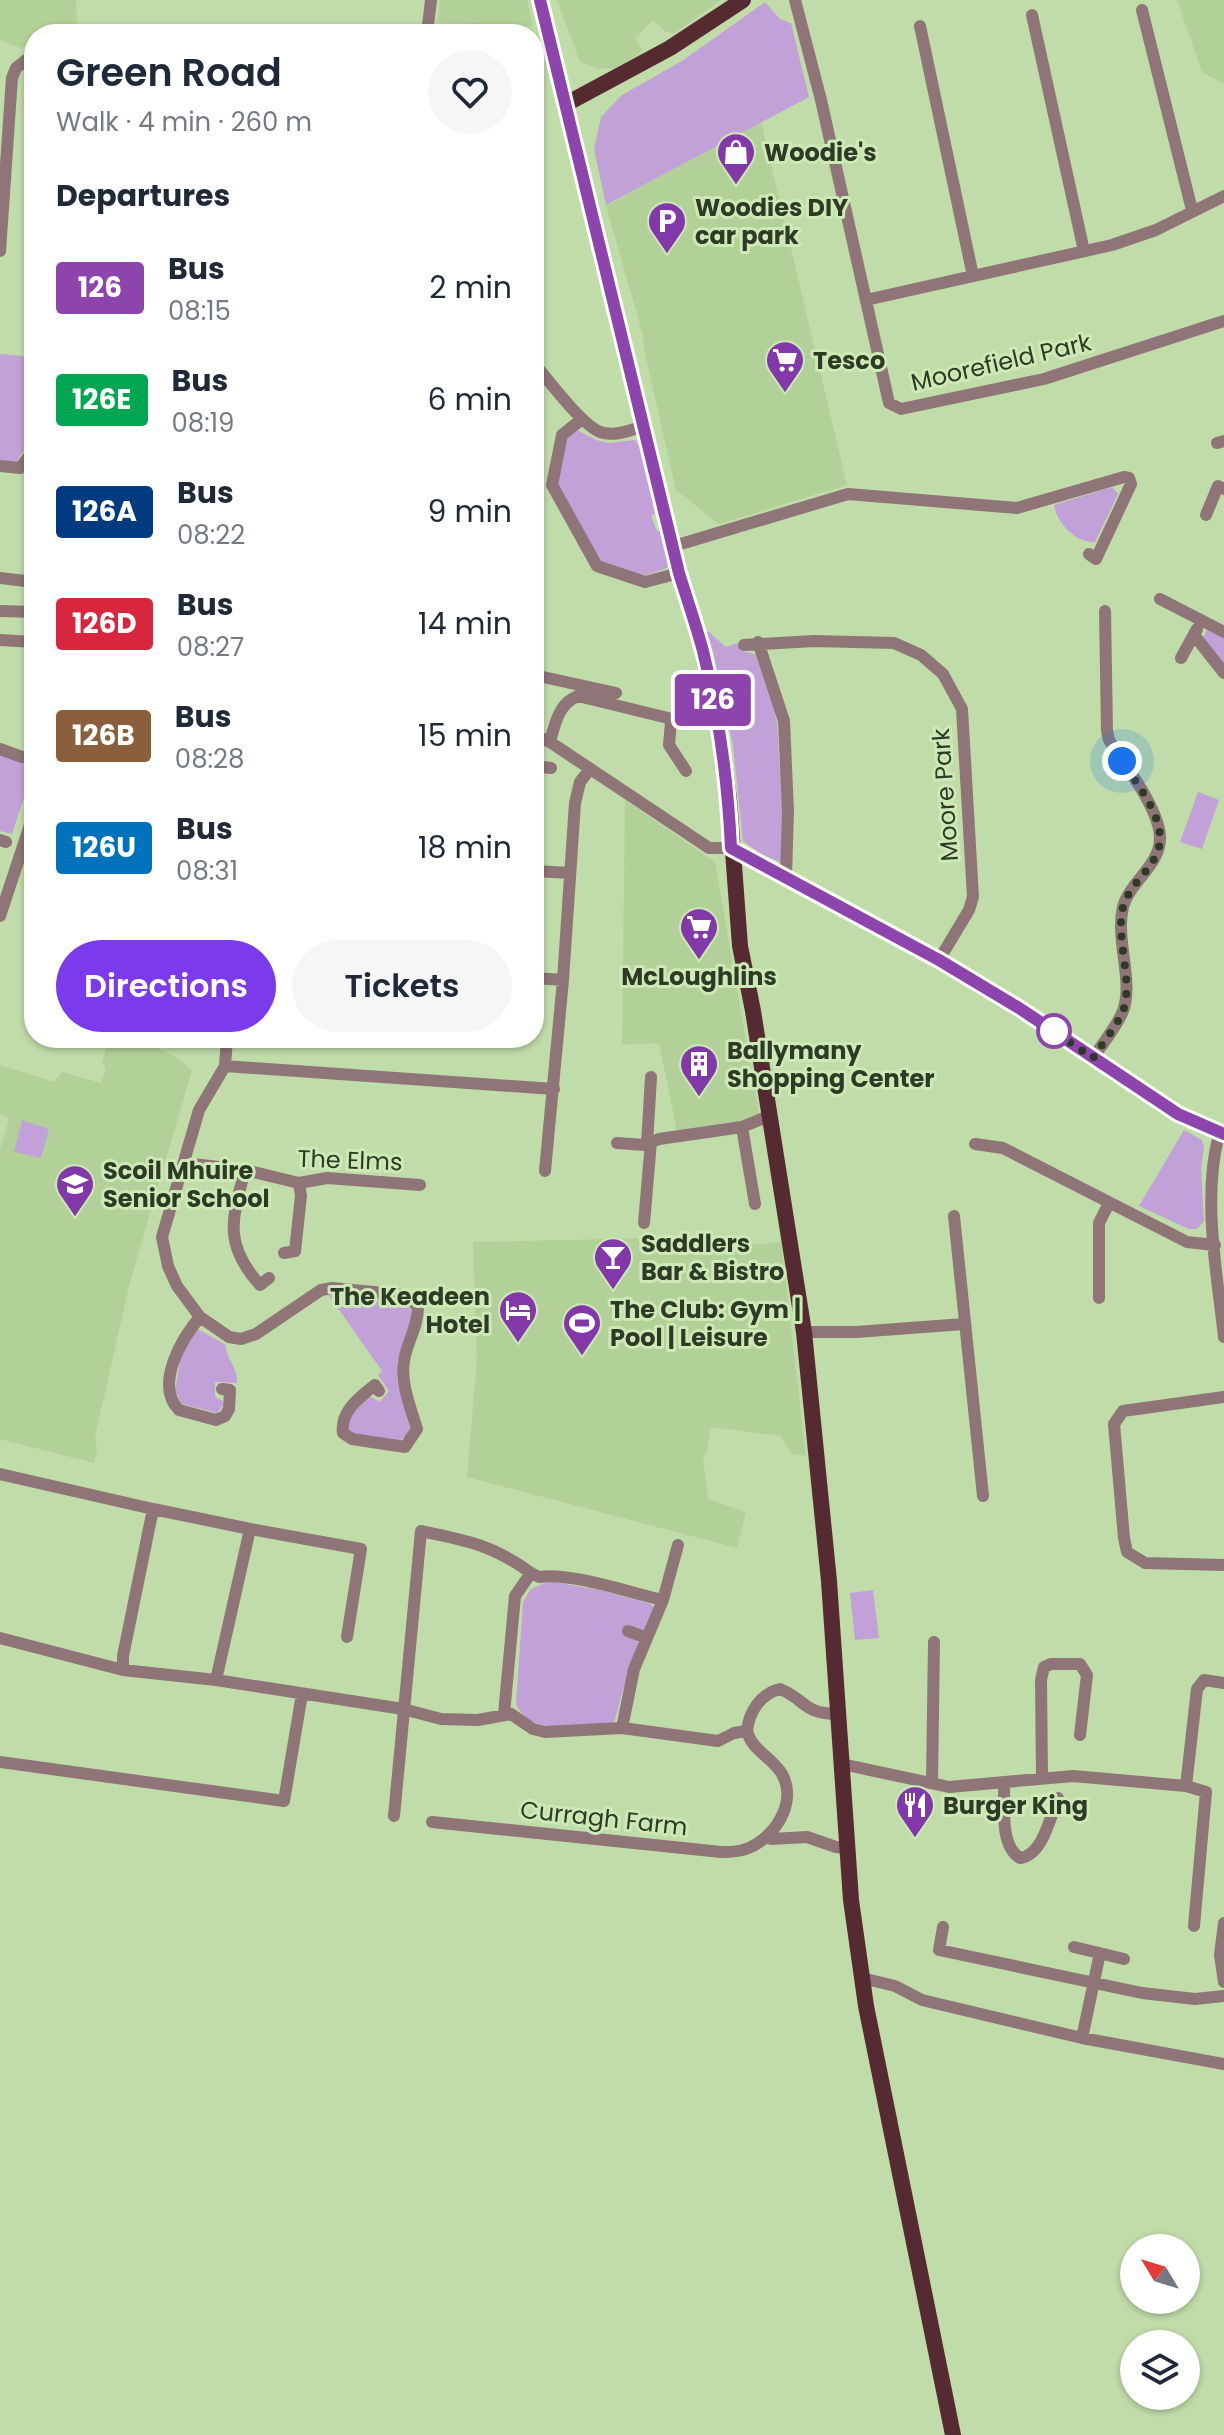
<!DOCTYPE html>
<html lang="en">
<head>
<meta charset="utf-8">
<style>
	:root { --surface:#fff; --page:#f6f6f7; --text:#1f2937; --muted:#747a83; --accent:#7c3aed }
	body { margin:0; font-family:Poppins,sans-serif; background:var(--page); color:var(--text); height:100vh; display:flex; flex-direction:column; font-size:30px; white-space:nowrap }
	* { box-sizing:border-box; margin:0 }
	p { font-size:26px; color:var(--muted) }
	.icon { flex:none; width:44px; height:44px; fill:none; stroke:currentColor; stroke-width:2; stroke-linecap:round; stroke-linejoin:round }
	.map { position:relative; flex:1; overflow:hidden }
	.side { position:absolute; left:24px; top:24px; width:520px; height:1024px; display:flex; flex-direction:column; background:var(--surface); border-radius:32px; box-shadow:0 2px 6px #0004 }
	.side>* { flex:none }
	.badge { padding:0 16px; border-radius:6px; font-size:28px; line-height:52px }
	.needle { width:52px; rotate:308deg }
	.controls { position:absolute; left:1120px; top:2234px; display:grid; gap:16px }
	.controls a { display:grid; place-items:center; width:80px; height:80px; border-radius:50%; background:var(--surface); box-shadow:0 2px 6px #0004; font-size:40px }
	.you { position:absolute; width:40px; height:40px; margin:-20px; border:6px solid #fff; border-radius:50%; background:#1a73e8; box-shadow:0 0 0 12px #1a73e833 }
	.map>.badge { position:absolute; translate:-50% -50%; box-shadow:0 0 0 4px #fff }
	h2 { padding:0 32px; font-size:30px; line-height:72px }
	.round { display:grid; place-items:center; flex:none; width:84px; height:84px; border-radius:42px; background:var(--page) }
	.summary { display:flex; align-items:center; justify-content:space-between; height:136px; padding:0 32px }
	h1 { font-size:38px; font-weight:600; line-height:60px }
	.cta { display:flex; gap:16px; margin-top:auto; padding:16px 32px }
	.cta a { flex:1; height:92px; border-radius:48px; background:var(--accent); color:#fff; font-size:32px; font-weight:600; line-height:92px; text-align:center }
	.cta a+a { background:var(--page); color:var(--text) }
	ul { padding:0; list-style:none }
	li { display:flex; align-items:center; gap:24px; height:112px; padding:0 32px }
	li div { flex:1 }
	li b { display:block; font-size:30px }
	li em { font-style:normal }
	li .badge { min-width:88px; font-weight:700; text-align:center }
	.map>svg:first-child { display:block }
</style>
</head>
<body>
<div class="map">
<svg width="1224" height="2435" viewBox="0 0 1224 2435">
	<rect width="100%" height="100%" fill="#c0dca9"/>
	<!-- built -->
	<path fill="#b2d198" d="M0,0H76L78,34H34V44L20,48L0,40Z
		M440,0H527L533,27L513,26V33L477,31L478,24L437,23Z
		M557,0H721L675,33L666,32L653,20L635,38L642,49L639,54L615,68L599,69L580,62Z
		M1177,0H1224V84L1202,72Z
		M761,122L847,485L719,524L676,490L643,345V335L606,206Z
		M625,800L715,862L759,1114L752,1124L677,1131L659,1043L622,1045Z
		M140,1039L174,1056L192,1070L129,1286L95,1437L97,1449L94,1463L0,1439V1150L9,1118L0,1115V1065L54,1082L62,1072L101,1083L106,1069L102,1063L108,1042Z
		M656,1238L675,1252L781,1242L806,1456L792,1454L780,1436L711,1427L707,1452L703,1457L708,1499L746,1512L737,1548L467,1477L477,1358L473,1242Z"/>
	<!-- green -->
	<path fill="#c2a1d8" d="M765,2L780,19L791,23L809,97L606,205L594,149L601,117L622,95L682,61Z
		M0,354L34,357V436L16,462L0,461Z
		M575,429L596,440L608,443L635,440L643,452L655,513L651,516L657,531H661L669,564L667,568L646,575L635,574L601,561L557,485L568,437Z
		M1112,487L1118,494L1095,542C1077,544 1056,522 1054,505Z
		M1207,630L1224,638V666L1203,638Z
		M708,631L726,647L737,643L741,651L755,654L771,696L777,723L785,853L780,862L761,854L743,841L733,746L713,652L706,632Z
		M0,754L34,767L12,834L0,831Z
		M1198,792L1219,800L1202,849L1180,842Z
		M22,1120L49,1129L41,1158L14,1152Z
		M1184,1130L1202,1140L1204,1148L1201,1168L1204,1221L1197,1229H1189L1139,1206Z
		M335,1293L399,1299L412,1311L410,1330L397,1362V1379L410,1428L407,1435L399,1441L353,1434L348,1430L347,1418L365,1398L371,1397L380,1402L389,1391L378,1375L382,1371L328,1294Z
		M196,1328L226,1345C226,1360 238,1366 237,1383L215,1382V1397L223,1401V1406L217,1413L182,1404L175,1391L182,1349Z
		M549,1581L599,1590L651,1604L655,1609L646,1629L626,1636L637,1641L639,1646L629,1668L614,1723C583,1724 532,1739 516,1704L523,1602L531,1589Z
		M873,1590L879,1638L855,1640L850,1593Z"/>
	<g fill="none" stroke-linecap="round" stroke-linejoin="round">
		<!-- minor -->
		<path stroke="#8f7577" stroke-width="12" d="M540,0L566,104
			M795,0L821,100L889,403L901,409L1044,379L1224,321
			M1142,10L1192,210
			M1032,15L1084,251
			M920,26L973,276
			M427,34L431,0
			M0,251L12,78L16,68L34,54
			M866,300L1112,245L1156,230L1224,196
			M534,363C549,381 581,424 600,432C614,437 631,430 644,426
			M582,419L562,435L552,485L597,566L645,582L679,573
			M1217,443L1224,441
			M0,466L20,468L34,450
			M1206,515L1218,486L1224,489
			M674,546L848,494L1017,508L1124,477L1129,478L1131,484L1096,559L1089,554
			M0,578L34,582
			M1160,599L1224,632
			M0,611L34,612
			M1194,635L1224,673
			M0,640L34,642
			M758,642L784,721L788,812L786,876
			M744,645L814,641L894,643L921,655L943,674L962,709L973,897L969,910L939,960
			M1181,658L1197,629
			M534,675L616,693
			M534,735L550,742L709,848H731L939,960L1019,1008L1178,1114L1224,1134
			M550,742C555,723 559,703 578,696L668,718L671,722L669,745L686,771
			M0,749L22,757
			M534,766L551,768
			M0,840L6,842
			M534,871L570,873
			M0,916L34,813
			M534,978L563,980
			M227,1038L225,1066L554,1089
			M1093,1058C1103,1043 1116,1028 1123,1011C1134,981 1115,940 1123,907C1130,881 1161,865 1160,837C1159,808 1125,765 1109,740L1107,731L1105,611
			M225,1066L199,1110L162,1237L168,1266L177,1286L200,1317L229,1337L241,1339L256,1334L321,1290L332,1288L405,1295L418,1307C418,1327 407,1342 404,1361C400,1382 411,1409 417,1429L405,1447L352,1439L343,1433C340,1411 360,1397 375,1385L379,1391
			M742,1127L755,1204
			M1219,1134C1202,1199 1217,1272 1224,1337
			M617,1143L645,1145L659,1139L742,1127L769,1116
			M647,1144L651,1077
			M975,1144L1003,1148L1187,1242L1215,1245
			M184,1163L245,1170L299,1183L327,1178L420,1185
			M245,1170C232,1219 223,1244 260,1285L269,1278
			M545,1171L563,980L575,803L580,782L590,769
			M954,1216L983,1496
			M644,1223L651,1142
			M284,1253L295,1251L301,1196L299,1183
			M1099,1298V1223L1109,1203
			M200,1317C182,1338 154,1385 179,1410L216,1420L225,1416L229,1409L230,1390L222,1389
			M804,1332H856L964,1324
			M1224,1397L1123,1411L1114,1424L1124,1538L1127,1552L1145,1563L1224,1565
			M0,1474L153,1509
			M250,1529L361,1549L347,1637
			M531,1573L539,1577C571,1572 630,1593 663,1600L634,1669L622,1728
			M663,1600L678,1545
			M628,1631L647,1638
			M0,1638L123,1670V1656L153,1509L250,1529L216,1680
			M123,1670L216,1680L403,1709L441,1719L478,1720L511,1714L533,1729L545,1732L622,1728L718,1741L734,1733L747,1731C749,1712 760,1694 780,1689C807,1700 802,1714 839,1714
			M0,1762L284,1801L302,1694
			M842,1764L949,1787L1073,1776L1186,1786L1206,1792L1194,1926
			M1042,1778L1041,1680L1044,1667L1051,1664H1080L1087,1675L1080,1735
			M1004,1782C1005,1805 999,1845 1020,1858C1043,1855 1050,1817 1058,1798
			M932,1783L934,1642
			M1186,1786L1197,1689L1204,1680L1224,1683
			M394,1816L421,1531C466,1540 493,1545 531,1573L515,1596L504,1714
			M432,1822L721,1852C729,1852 738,1852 746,1849C774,1839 798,1803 782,1774C772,1757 752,1751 747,1731
			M768,1836L771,1839L807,1837L836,1847L847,1848
			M1224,1923L1220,1955L1224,1982
			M943,1927L939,1950L1142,1993L1195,1999L1224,1996
			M1074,1947L1124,1959
			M862,1978L895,1986L922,2000L1082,2038L1100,1953
			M1082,2038L1224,2064"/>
		<!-- major -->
		<path stroke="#552b31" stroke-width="16" d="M743,0L670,48L566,104L679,573L702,649L722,747L729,798L740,946L753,1011L804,1332L829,1581L851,1900L866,2006L953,2435"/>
	</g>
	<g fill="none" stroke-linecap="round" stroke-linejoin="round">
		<!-- line casing -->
		<g stroke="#fff" stroke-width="18">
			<path id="line" d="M540,0L679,573C687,599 696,625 703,651C719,716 728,782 731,848L939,960L1019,1008L1178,1114L1224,1134"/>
		</g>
		<!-- line -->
		<use href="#line" stroke="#8e44ad" stroke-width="12"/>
		<!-- walk -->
		<path stroke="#2f3a26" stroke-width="8" stroke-dasharray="0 14.4" d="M1054,1031L1044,1025L1093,1058C1103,1043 1116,1027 1123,1011C1134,981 1115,939 1123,907C1130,881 1161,865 1160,837C1159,810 1136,783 1122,761"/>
	</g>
	<!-- icons -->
	<defs>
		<g id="shop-pin" transform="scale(2)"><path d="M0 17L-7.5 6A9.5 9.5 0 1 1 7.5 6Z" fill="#8338aa" stroke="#cce9b6"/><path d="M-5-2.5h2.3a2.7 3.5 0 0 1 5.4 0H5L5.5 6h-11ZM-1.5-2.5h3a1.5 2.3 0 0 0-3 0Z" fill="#fff"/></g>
		<g id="parking-pin" transform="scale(2)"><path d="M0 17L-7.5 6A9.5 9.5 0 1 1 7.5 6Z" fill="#8338aa" stroke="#cce9b6"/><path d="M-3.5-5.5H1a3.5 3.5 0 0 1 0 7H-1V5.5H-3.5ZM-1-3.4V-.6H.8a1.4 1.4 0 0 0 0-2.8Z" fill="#fff"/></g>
		<g id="supermarket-pin" transform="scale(2)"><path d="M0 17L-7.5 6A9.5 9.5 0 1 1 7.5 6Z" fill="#8338aa" stroke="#cce9b6"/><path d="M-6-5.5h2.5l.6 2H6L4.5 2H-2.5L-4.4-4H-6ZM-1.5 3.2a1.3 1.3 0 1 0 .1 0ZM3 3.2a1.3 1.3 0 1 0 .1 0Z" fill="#fff"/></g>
		<g id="building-pin" transform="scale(2)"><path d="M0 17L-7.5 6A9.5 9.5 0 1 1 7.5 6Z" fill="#8338aa" stroke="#cce9b6"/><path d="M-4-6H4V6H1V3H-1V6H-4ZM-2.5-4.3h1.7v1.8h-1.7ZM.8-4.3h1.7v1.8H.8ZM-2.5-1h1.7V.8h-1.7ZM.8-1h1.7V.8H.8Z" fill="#fff"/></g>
		<g id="school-pin" transform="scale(2)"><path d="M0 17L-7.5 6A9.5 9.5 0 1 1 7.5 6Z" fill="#8338aa" stroke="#cce9b6"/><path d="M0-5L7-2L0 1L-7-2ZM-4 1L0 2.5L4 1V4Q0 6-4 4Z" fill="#fff"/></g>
		<g id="bar-pin" transform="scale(2)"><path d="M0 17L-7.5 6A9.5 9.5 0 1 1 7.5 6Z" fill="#8338aa" stroke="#cce9b6"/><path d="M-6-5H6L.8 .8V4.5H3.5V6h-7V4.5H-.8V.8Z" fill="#fff"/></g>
		<g id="hotel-pin" transform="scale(2)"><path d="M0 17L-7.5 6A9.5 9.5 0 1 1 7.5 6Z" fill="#8338aa" stroke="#cce9b6"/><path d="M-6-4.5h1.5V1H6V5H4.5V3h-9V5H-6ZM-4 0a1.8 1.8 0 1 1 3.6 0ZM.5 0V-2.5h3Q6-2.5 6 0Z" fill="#fff"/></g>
		<g id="stadium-pin" transform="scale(2)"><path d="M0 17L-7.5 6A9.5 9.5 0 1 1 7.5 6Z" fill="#8338aa" stroke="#cce9b6"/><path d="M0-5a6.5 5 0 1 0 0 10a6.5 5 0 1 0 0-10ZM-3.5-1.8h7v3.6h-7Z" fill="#fff"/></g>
		<g id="restaurant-pin" transform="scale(2)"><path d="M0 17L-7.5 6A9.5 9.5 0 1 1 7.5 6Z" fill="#8338aa" stroke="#cce9b6"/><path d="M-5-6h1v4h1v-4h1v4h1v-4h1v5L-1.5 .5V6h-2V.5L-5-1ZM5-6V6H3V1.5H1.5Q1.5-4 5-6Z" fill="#fff"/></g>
	</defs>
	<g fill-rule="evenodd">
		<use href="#shop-pin" x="736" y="152"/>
		<use href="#parking-pin" x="667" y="221"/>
		<use href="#supermarket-pin" x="785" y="360"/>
		<use href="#supermarket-pin" x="699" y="927"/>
		<use href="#building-pin" x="699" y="1064"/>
		<use href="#school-pin" x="75" y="1184"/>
		<use href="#bar-pin" x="613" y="1257"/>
		<use href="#hotel-pin" x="518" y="1310"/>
		<use href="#stadium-pin" x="582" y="1323"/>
		<use href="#restaurant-pin" x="915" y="1805"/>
	</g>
	<!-- markers -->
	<circle fill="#fff" stroke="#8e44ad" stroke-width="4" cx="1054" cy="1031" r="16"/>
	<g text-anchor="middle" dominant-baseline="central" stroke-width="6" stroke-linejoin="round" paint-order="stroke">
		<!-- poi labels -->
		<g font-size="24" font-weight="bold" fill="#2f3a26" stroke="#cce9b6" text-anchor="start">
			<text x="764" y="152">Woodie's</text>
			<text x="695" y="207">Woodies DIY<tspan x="695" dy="28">car park</tspan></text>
			<text x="813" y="360">Tesco</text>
			<text x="699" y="976" text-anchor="middle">McLoughlins</text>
			<text x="727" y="1050">Ballymany<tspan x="727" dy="28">Shopping Center</tspan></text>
			<text x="103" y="1170">Scoil Mhuire<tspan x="103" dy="28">Senior School</tspan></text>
			<text x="641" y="1243">Saddlers<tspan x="641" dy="28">Bar &amp; Bistro</tspan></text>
			<text x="490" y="1296" text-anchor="end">The Keadeen<tspan x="490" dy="28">Hotel</tspan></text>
			<text x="610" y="1309">The Club: Gym |<tspan x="610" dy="28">Pool | Leisure</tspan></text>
			<text x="943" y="1805">Burger King</text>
		</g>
		<!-- street labels -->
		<g font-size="24" fill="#2f3a26" stroke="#cce9b6">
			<text transform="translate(1001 362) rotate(-13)">Moorefield Park</text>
			<text transform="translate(945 795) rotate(-94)">Moore Park</text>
			<text transform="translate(350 1160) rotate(2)">The Elms</text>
			<text transform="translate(604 1818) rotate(6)">Curragh Farm</text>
		</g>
	</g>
</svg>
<div class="controls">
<a><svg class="needle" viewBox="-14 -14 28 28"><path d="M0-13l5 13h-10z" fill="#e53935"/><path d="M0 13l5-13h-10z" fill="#747a83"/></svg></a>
<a><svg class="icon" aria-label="layers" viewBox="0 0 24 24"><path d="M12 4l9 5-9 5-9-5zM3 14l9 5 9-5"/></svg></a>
</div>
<div class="you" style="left:1122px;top:761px"></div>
<b class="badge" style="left:713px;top:700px;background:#8e44ad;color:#fff">126</b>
<section class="side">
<div class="summary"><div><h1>Green Road</h1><p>Walk · 4 min · 260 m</p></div><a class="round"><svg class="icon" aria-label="heart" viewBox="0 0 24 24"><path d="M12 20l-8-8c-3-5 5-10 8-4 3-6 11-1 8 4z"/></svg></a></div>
<h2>Departures</h2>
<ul>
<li><span class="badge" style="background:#8e44ad;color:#fff">126</span><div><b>Bus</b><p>08:15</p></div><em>2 min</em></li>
<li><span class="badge" style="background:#00a651;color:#fff">126E</span><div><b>Bus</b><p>08:19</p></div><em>6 min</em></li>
<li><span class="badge" style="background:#003b80;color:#fff">126A</span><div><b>Bus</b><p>08:22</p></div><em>9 min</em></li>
<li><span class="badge" style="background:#d7263d;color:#fff">126D</span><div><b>Bus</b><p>08:27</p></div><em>14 min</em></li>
<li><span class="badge" style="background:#8b5e3c;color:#fff">126B</span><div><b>Bus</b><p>08:28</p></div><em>15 min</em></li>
<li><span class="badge" style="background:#0072bc;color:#fff">126U</span><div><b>Bus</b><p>08:31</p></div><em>18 min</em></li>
</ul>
<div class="cta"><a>Directions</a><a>Tickets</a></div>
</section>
</div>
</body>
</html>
